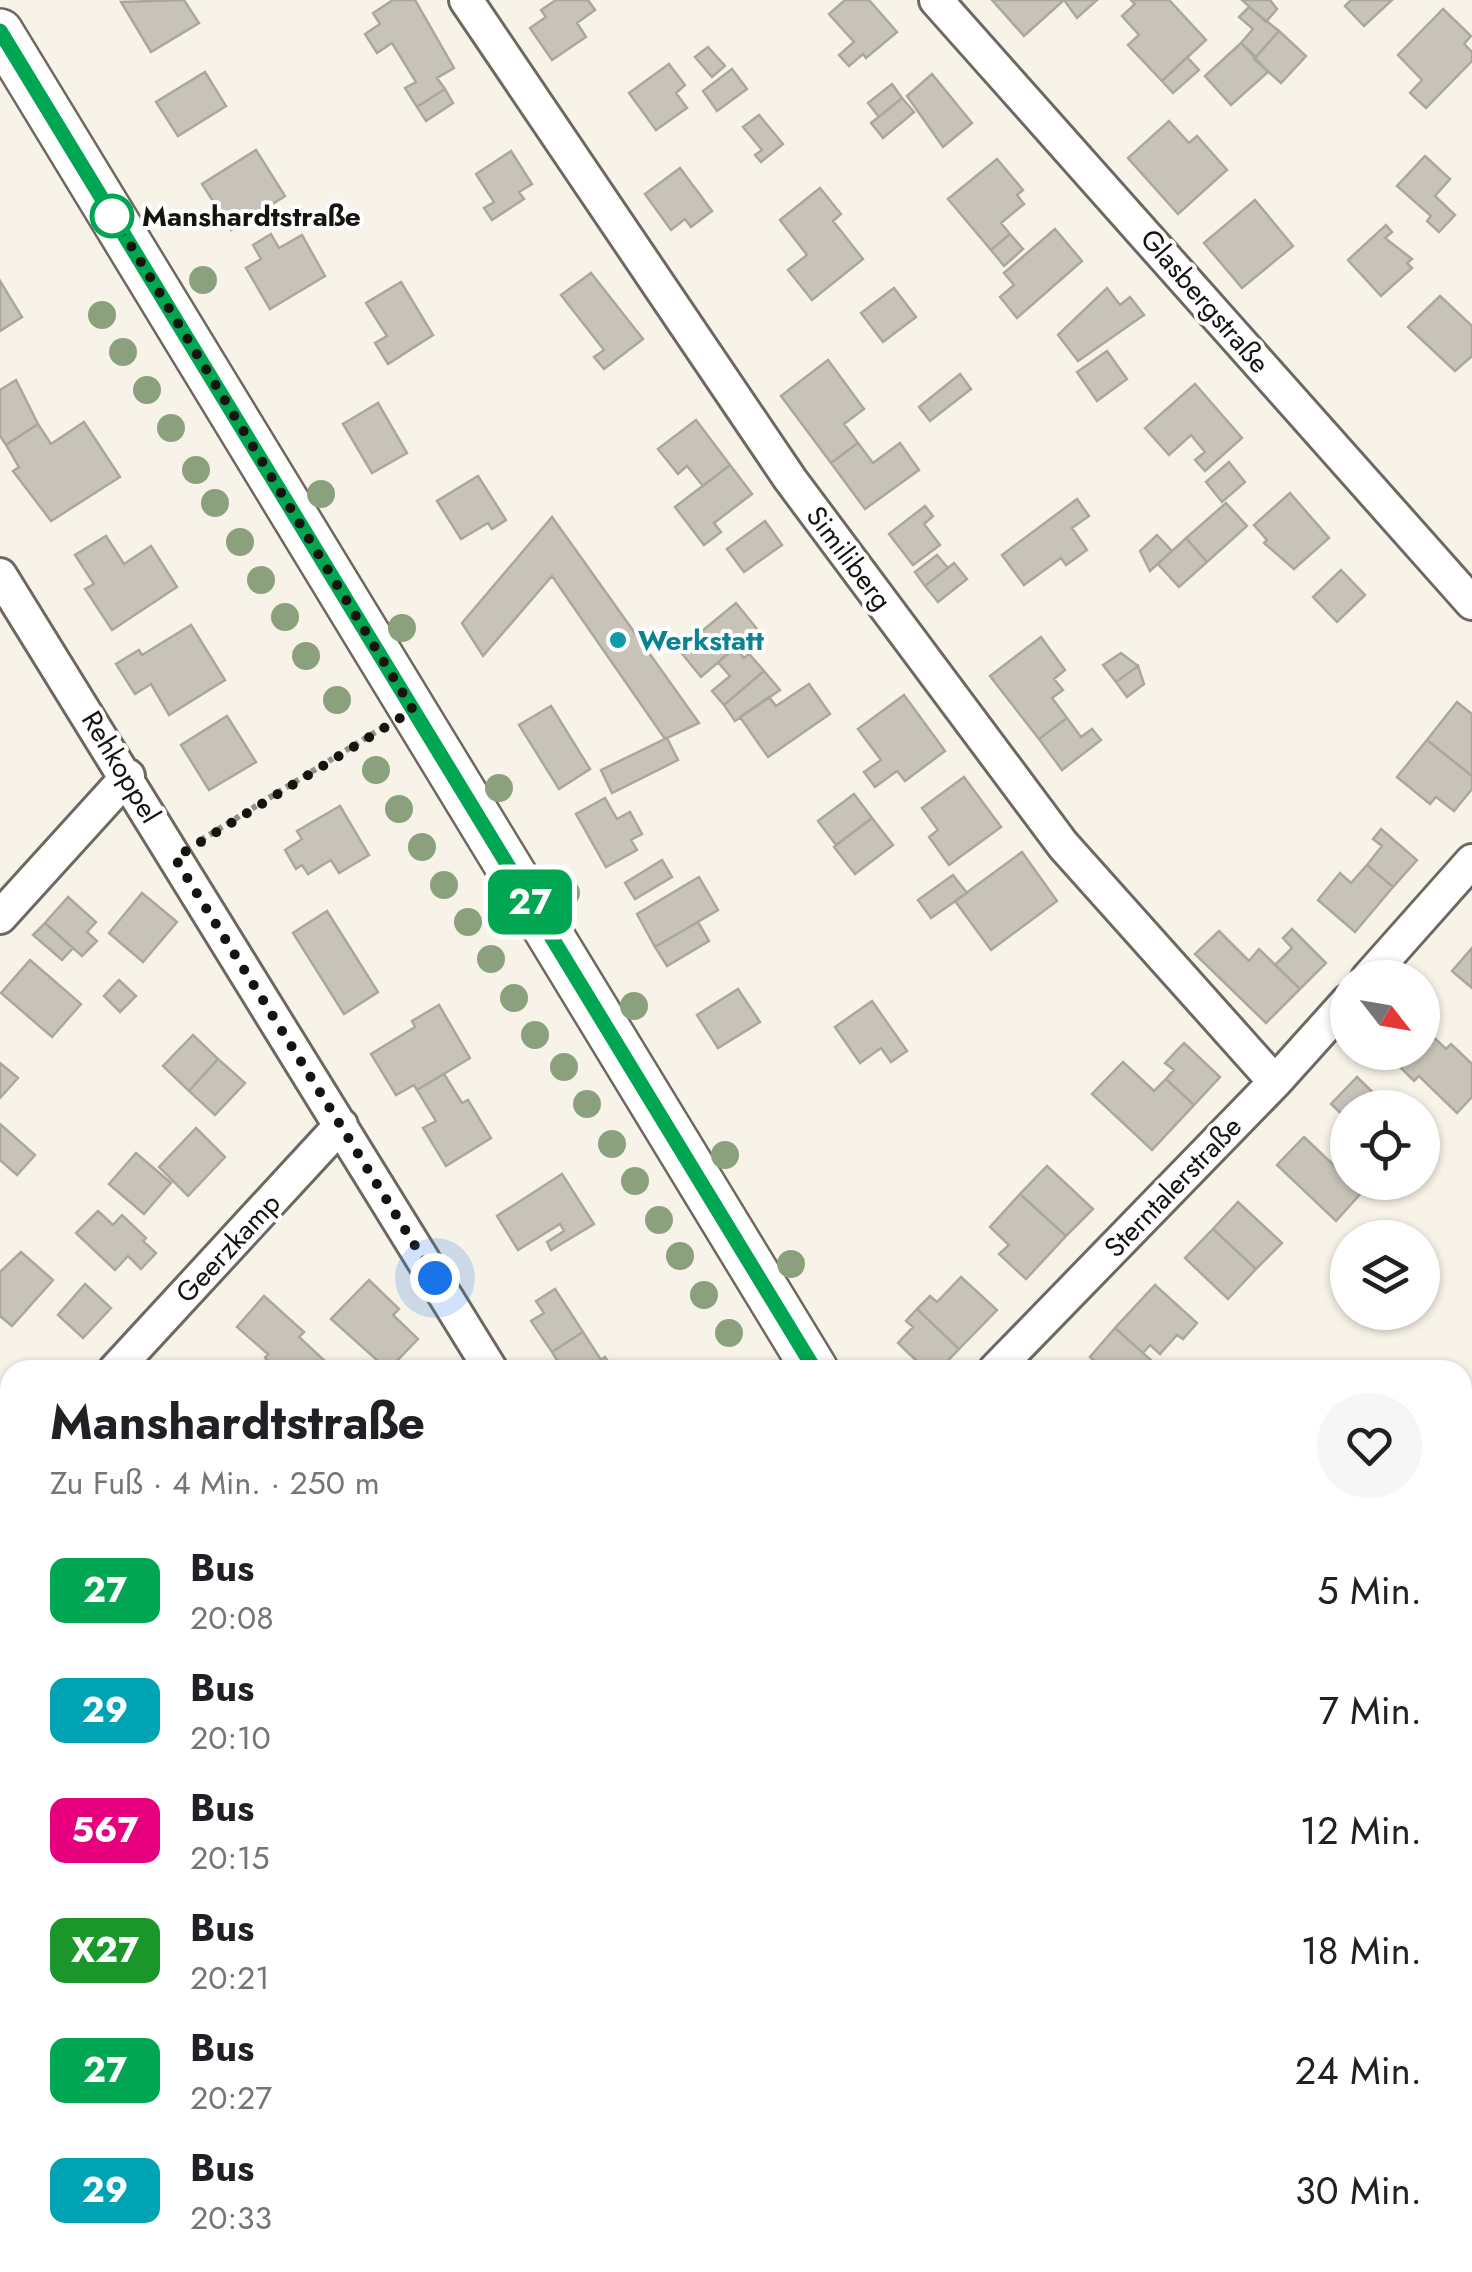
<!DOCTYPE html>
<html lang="de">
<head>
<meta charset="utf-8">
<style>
	:root { --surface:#fff; --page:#f6f6f6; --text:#202124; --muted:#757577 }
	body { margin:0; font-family:Jost,sans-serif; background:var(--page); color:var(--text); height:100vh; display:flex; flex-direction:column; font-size:38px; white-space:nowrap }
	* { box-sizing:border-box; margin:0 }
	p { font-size:32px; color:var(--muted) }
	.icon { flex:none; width:55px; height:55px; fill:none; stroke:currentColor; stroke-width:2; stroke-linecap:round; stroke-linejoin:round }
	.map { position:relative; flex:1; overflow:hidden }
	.side { position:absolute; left:0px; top:1360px; width:1472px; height:912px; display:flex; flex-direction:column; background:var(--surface); border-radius:30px 30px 0 0; box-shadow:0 2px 8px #0004 }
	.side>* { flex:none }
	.badge { padding:0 20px; border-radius:15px; font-size:35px; line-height:65px }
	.needle { width:65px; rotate:121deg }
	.fabs { position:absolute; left:1330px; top:960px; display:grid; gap:20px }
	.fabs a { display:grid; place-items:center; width:110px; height:110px; border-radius:50%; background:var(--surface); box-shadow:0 2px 8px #0004; font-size:50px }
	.you { position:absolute; width:50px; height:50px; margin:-25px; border:8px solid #fff; border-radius:50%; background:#1a73e8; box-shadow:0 0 0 15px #1a73e833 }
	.map>.badge { position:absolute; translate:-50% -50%; box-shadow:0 0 0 5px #fff }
	.round { display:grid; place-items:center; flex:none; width:105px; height:105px; border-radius:52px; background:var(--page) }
	.headline { display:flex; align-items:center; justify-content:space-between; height:170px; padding:0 50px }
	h1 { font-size:48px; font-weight:700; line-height:75px }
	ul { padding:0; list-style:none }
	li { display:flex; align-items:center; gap:30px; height:120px; padding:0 50px }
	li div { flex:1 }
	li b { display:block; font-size:38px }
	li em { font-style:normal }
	li .badge { min-width:110px; font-weight:700; text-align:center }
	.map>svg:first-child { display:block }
</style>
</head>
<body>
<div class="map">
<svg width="1472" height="2272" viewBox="0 0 1472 2272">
	<rect width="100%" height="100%" fill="#f8f3e8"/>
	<!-- building -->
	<path fill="#c8c3b9" stroke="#aba79d" stroke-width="2.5" d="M184,0L199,23L151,52L121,2Z
		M393,0H415L454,68L437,78L445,89L417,107L405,88L416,82L392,43L377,53L365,34L380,24L373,13Z
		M556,0H588L595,10L577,23L586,37L552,60L530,28L546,17L541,10Z
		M845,0H869L897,32L866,58L863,54L849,66L839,55L854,42L829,14Z
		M992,0H1064L1024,36Z
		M1064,0H1097L1077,18Z
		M1131,0H1169L1206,40L1162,81L1128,45L1139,35L1122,16L1135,4Z
		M1242,0H1270L1277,9L1266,22Z
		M1351,0H1392L1364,26L1345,6Z
		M1249,7L1279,31L1256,57L1241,43L1253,29L1239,17Z
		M1443,9L1471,36L1464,44L1472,52V61L1426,108L1410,93L1422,80L1398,55Z
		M1279,31L1306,56L1281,83L1254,59Z
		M1241,43L1268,72L1231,105L1205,76Z
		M708,47L725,66L712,77L695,57Z
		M1187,57L1199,70L1173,93L1162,81Z
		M669,64L685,85L676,93L687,108L656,130L629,93Z
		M732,69L747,89L717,111L703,91Z
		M205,72L226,106L178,136L156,102Z
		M932,74L972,123L943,147L907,96Z
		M892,84L902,98L879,117L868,103Z
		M445,89L453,103L426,121L417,107Z
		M902,98L914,112L883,138L871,123Z
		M759,115L783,144L761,162L755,155L762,150L743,127Z
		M1169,121L1189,143L1197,136L1227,170L1178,214L1128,158Z
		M256,150L285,196L231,230L202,184Z
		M511,151L532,184L519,192L524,199L492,220L484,208L494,202L476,174Z
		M1425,156L1450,179L1435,196L1455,215L1439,232L1427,221L1431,216L1397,186Z
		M997,159L1023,190L1017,195L1024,204L1001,223L1010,234L991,250L948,199Z
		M680,168L712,211L691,227L685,219L671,230L645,194Z
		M820,188L841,214L833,221L863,259L812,300L788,270L807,255L780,220Z
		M1255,200L1293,246L1242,288L1204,243Z
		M1386,225L1392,232L1385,238L1412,259L1407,263L1412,268L1381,296L1348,260Z
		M1055,229L1082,261L1017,318L1000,297L1014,285L1004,273Z
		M271,234L279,248L302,235L325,276L270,309L246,268L261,259L253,245Z
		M1010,234L1023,249L1004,266L991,250Z
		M591,273L643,339L604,369L594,357L604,350L561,295Z
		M0,281L22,317L0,331Z
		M401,282L433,335L388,364L375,343L387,336L366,303Z
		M894,288L916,317L883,342L861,313Z
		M1107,288L1120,305L1130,297L1144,315L1078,361L1058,335Z
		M1440,296L1472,326V356L1455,371L1408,327Z
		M1107,351L1127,379L1097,401L1077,372Z
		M828,360L864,409L844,424L858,443L831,463L781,396Z
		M960,374L971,389L930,421L919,407Z
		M16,380L38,424L6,445L0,436V390Z
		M1195,384L1242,438L1205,471L1195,460L1205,452L1191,435L1169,455L1145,428Z
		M378,403L407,453L372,473L343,424Z
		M696,420L730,465L703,486L687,466L678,474L658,449Z
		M84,422L120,477L51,521L13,471L19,467L6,445L38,424L51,444Z
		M858,443L873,463L900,443L919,470L865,509L831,463Z
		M1229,462L1245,482L1222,502L1206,482Z
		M730,465L752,494L714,523L721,532L704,545L675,507Z
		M478,476L506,520L492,529L488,523L461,539L437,501Z
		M1290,493L1329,538L1294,569L1264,543L1267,540L1254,525Z
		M1077,499L1089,516L1072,528L1087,550L1066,565L1061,558L1024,585L1002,555Z
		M1226,503L1247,526L1207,562L1186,538Z
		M925,506L933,516L924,524L940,545L913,565L889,534Z
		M552,517L575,549L699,723L665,739L552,576L483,656L462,623Z
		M765,521L782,545L744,572L727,549Z
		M1157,535L1172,551L1150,571L1140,551Z
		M106,536L124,564L151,546L177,587L112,630L85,589L94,584L75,555Z
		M1186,538L1207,562L1179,587L1158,564Z
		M937,555L948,568L925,586L915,572Z
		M954,563L967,579L938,602L925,586Z
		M1341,570L1365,595L1337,622L1313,597Z
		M736,603L757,629L701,677L679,650Z
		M191,625L225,680L169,715L151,684L135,694L116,664L139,650L142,655Z
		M1041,637L1065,670L1054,679L1063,690L1052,698L1067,718L1039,739L990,676Z
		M735,647L744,658L749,654L764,671L724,705L712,691L730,676L718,662Z
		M1121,653L1138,666L1116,682L1103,665Z
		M1138,666L1144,684L1127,697L1116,682Z
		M764,671L780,690L735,721L724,705Z
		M809,684L830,714L768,757L740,717L769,697L776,706Z
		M904,695L945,751L905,781L897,771L875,787L864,772L881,760L858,729Z
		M1457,702L1472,714V776L1427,740Z
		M551,706L590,769L559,789L519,725Z
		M227,716L256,762L209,790L181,745Z
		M1067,718L1081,737L1092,729L1101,740L1062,770L1039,739Z
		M667,738L678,760L612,793L601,770Z
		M1427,740L1472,776V789L1454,811L1436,797L1430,804L1397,777Z
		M964,777L1001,827L949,865L929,837L938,830L922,808Z
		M854,794L872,818L836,845L818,821Z
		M605,798L617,819L630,812L642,834L631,840L637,850L606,867L576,814Z
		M340,806L369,855L339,873L331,860L308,874L302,865L296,869L285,850L302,839L297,831Z
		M872,818L893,845L855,874L834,847Z
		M1381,829L1417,860L1393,887L1367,865L1382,846L1373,839Z
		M1022,852L1057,901L991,950L955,901Z
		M662,860L672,877L635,899L625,883Z
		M1367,865L1393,887L1355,932L1318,900L1340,873L1351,883Z
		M953,875L967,893L931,918L918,900Z
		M699,877L718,910L655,947L637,914Z
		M142,893L177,922L143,962L109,933Z
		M68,897L96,922L87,932L97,941L82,956L45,923Z
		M327,911L378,992L344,1014L293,933Z
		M698,922L709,941L667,966L655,947Z
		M45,923L73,948L62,960L33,935Z
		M1292,929L1326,963L1300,989L1275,965L1292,948L1283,938Z
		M1219,931L1249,961L1259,949L1300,989L1266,1023L1195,954Z
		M1472,948V988L1452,971Z
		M30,960L81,1004L52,1037L1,993Z
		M119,980L136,996L120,1012L104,996Z
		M738,989L760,1022L718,1048L697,1015Z
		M872,1001L907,1051L891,1062L881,1048L860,1063L835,1027Z
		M439,1005L470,1058L417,1090L414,1085L396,1095L371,1054L415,1027L412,1021Z
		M1422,1026L1446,1049L1451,1044L1472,1064V1097L1457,1113L1419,1076L1414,1081L1393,1060L1400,1052H1422Z
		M193,1035L218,1059L189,1091L163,1066Z
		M1184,1043L1220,1077L1194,1105L1166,1079L1174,1070L1165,1063Z
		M218,1059L245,1083L215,1115L189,1091Z
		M1123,1062L1154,1091L1166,1079L1194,1105L1152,1150L1092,1094Z
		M0,1063L18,1078L0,1098Z
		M444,1074L462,1103L468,1100L491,1138L446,1166L423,1128L436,1121L417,1090Z
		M1357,1077L1389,1108H1348V1120L1331,1104Z
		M0,1124L35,1155L17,1175L0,1160Z
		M196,1128L225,1157L188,1196L159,1167Z
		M1304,1137L1362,1192L1336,1221L1277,1165Z
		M136,1153L171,1183L144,1214L109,1184Z
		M1047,1166L1093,1209L1066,1236L1020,1194Z
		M562,1174L594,1224L551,1250L547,1242L564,1231L560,1224L518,1250L497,1216Z
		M1020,1194L1066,1236L1026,1279L999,1254L1009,1245L990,1227Z
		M1238,1202L1282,1243L1256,1269L1213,1229Z
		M98,1211L113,1225L122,1215L146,1238L143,1241L156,1253L141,1269L128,1256L115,1270L76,1233Z
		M1213,1229L1256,1269L1228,1299L1185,1258Z
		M21,1252L53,1280L12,1326L0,1316V1272Z
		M961,1277L997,1310L959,1349L917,1309L930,1296L937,1302Z
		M369,1280L399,1309L393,1315L418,1339L388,1370L331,1319Z
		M85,1284L111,1308L83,1338L58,1315Z
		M1155,1285L1197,1323L1183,1339L1177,1335L1160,1354L1150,1345L1143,1353L1115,1328Z
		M555,1289L583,1332L552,1352L531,1321L544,1313L536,1301Z
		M264,1296L304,1332L299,1337L326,1362L319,1370H267L272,1365L265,1358L268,1354L237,1327Z
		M917,1309L959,1349L939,1370H926L898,1343L913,1327L906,1321Z
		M1115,1328L1152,1361L1144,1370H1104L1090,1357Z
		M583,1332L601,1360L605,1357L614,1370H563L552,1352Z
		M0,1945L10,1955V2003L0,2013Z
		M7,2205L10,2253L0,2264V2213Z
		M234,2262H288L280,2272H246Z
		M750,2262H820L814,2272H744Z
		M936,2262H993L987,2272H930Z
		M1109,2262H1152L1143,2272H1101Z
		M1205,2262H1247L1239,2272H1197Z"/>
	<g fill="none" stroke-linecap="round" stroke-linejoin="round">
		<!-- minor casing -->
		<g stroke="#6d6960" stroke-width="38">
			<path id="minor" d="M466,0L790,479L1063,845L1275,1082
				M936,0L1472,603
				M0,575L491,1370
				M0,917L128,776
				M1368,978L1472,861
				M115,1370L341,1125
				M995,1370L1275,1082L1348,1001
				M0,1494L10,1483
				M1462,1501L1472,1491
				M0,2114L10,2123
				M1462,2119L1472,2131
				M177,2262L188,2272
				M561,2272L570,2262"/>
		</g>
		<!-- secondary casing -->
		<g stroke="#6d6960" stroke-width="50">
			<path id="secondary" d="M0,32L815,1370
				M1462,2205L1472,2217
				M1414,2262L1422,2272"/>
		</g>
		<!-- path -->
		<path stroke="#95918a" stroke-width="6" stroke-dasharray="5 5" stroke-linecap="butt" d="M201,840L382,728"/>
		<!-- minor -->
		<use href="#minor" stroke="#fff" stroke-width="32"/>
		<!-- secondary -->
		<use href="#secondary" stroke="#fff" stroke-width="45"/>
	</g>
	<!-- trees -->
	<g fill="#8ba17d">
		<circle cx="203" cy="280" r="14"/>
		<circle cx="102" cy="315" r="14"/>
		<circle cx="123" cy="352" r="14"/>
		<circle cx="147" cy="390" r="14"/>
		<circle cx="171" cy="428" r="14"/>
		<circle cx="196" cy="470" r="14"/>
		<circle cx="321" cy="494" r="14"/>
		<circle cx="215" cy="503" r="14"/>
		<circle cx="240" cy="542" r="14"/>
		<circle cx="261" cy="580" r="14"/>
		<circle cx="285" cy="617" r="14"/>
		<circle cx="402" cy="628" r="14"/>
		<circle cx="306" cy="656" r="14"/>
		<circle cx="337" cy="700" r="14"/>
		<circle cx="376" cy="770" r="14"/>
		<circle cx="499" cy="788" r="14"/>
		<circle cx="399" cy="809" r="14"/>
		<circle cx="422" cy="847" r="14"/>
		<circle cx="444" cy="885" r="14"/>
		<circle cx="566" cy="893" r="14"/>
		<circle cx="468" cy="922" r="14"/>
		<circle cx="491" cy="959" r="14"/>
		<circle cx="514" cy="998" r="14"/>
		<circle cx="634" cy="1006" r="14"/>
		<circle cx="535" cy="1035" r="14"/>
		<circle cx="564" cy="1067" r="14"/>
		<circle cx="587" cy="1104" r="14"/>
		<circle cx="612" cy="1144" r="14"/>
		<circle cx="725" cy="1155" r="14"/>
		<circle cx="635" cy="1181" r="14"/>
		<circle cx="659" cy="1220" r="14"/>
		<circle cx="680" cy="1256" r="14"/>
		<circle cx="791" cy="1264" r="14"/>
		<circle cx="704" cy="1295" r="14"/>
		<circle cx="729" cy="1333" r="14"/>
	</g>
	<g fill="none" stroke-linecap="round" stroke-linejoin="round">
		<!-- line casing -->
		<g stroke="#fff" stroke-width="22">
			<path id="line" d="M0,31L815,1370"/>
		</g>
		<!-- line -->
		<use href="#line" stroke="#00a651" stroke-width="15"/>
		<!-- walk -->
		<path stroke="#161411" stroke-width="10" stroke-dasharray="0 18" d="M112,216L108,208L413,710L175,858L435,1278"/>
	</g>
	<!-- markers -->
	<circle fill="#fff" stroke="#00a651" stroke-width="5" cx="112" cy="216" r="20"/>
	<circle fill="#0f9aa8" stroke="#fff" stroke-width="4" cx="618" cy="640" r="10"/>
	<g text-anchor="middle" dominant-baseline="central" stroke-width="8" stroke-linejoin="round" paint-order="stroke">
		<!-- stop labels -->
		<g font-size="28" font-weight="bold" fill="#161411" stroke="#fff" text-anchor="start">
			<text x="142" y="216">Manshardtstraße</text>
		</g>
		<!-- street labels -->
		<g font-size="28" fill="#161411" stroke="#fff">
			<text transform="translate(1205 301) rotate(49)">Glasbergstraße</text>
			<text transform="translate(849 558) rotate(53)">Similiberg</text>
			<text transform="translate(121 767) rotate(59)">Rehkoppel</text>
			<text transform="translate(1173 1187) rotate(-46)">Sterntalerstraße</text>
			<text transform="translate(228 1248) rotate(-47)">Geerzkamp</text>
		</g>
		<!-- culture labels -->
		<g font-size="28" font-weight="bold" fill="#0d838f" stroke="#fff" text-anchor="start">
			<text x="638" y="640">Werkstatt</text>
		</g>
	</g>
</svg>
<div class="fabs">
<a><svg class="needle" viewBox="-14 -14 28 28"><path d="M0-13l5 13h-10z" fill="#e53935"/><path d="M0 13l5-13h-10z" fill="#757577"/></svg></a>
<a><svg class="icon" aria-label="locate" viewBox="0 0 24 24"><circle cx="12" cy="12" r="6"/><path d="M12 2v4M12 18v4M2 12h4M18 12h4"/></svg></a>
<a><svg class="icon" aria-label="layers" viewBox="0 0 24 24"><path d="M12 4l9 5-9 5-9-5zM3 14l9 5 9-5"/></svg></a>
</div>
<div class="you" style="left:435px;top:1278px"></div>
<b class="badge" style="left:530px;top:902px;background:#00a651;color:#fff">27</b>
<section class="side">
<div class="headline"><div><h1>Manshardtstraße</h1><p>Zu Fuß · 4 Min. · 250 m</p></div><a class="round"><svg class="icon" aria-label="heart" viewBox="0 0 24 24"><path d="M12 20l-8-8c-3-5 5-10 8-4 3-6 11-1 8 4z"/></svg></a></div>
<ul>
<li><span class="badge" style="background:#00a651;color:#fff">27</span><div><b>Bus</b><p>20:08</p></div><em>5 Min.</em></li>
<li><span class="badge" style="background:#00a3b4;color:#fff">29</span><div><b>Bus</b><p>20:10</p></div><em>7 Min.</em></li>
<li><span class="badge" style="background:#e6007e;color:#fff">567</span><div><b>Bus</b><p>20:15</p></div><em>12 Min.</em></li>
<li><span class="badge" style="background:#1a962b;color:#fff">X27</span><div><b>Bus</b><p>20:21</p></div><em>18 Min.</em></li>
<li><span class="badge" style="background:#00a651;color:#fff">27</span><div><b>Bus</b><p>20:27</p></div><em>24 Min.</em></li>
<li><span class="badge" style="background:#00a3b4;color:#fff">29</span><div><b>Bus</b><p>20:33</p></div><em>30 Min.</em></li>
</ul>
</section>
</div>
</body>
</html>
